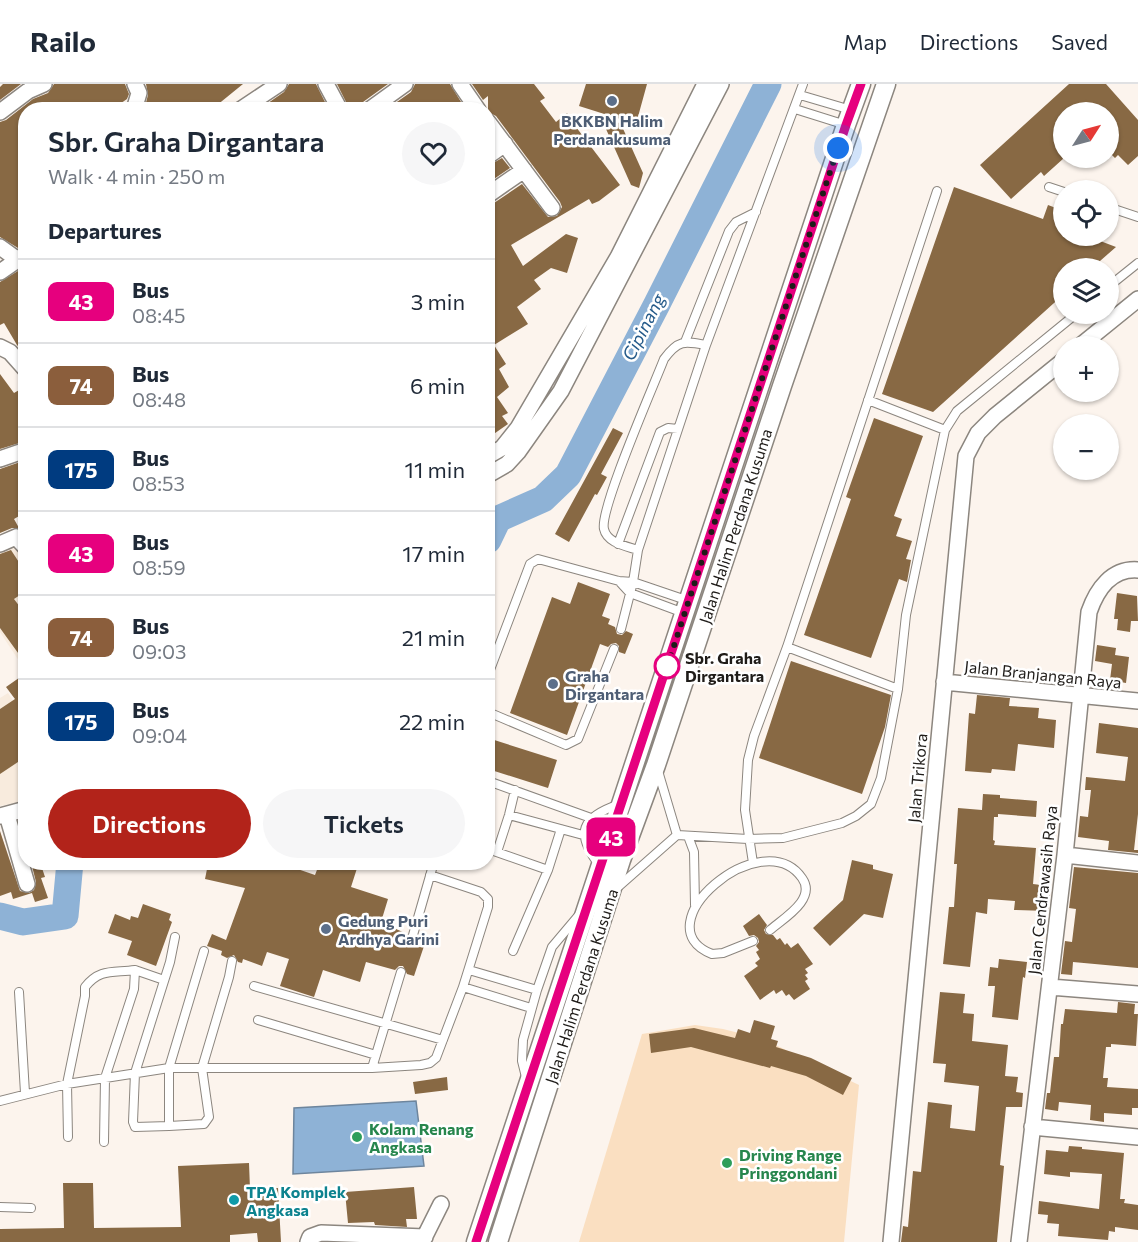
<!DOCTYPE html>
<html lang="en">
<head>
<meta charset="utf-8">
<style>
	:root { --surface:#fff; --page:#f6f6f7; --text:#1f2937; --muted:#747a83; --line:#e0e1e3; --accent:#b2231a }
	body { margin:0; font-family:Commissioner,sans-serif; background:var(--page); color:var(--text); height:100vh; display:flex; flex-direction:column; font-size:22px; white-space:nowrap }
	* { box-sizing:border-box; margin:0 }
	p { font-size:20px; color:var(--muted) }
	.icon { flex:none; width:33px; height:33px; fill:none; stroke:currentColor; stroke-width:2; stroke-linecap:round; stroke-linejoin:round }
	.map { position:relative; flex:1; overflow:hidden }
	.drawer { position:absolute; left:18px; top:18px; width:477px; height:768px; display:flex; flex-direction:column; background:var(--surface); border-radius:24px; box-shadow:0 2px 4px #0004 }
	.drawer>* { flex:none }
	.badge { padding:0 12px; border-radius:9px; font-size:21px; line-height:39px }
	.needle { width:39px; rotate:54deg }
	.buttons { position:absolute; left:1053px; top:18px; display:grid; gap:12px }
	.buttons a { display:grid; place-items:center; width:66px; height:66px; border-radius:50%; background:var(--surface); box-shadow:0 2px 4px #0004; font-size:30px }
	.you { position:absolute; width:30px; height:30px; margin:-15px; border:4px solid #fff; border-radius:50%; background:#1a73e8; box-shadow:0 0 0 9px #1a73e833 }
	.map>.badge { position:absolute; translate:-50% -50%; box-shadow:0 0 0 3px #fff }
	h2 { padding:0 30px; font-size:22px; line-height:54px }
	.round { display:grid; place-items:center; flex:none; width:63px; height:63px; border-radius:32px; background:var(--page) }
	.overview { display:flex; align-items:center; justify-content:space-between; height:102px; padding:0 30px }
	h1 { font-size:28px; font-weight:600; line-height:45px }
	.primary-button { display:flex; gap:12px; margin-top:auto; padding:12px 30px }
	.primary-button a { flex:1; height:69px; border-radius:36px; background:var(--accent); color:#fff; font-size:24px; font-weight:600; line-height:69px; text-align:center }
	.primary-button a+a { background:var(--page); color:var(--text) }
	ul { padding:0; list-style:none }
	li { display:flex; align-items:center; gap:18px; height:84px; padding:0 30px; border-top:2px solid var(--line) }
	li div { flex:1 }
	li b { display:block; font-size:22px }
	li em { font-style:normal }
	li .badge { min-width:66px; font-weight:700; text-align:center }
	header { display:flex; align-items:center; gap:36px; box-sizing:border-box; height:84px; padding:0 30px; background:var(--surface); border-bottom:2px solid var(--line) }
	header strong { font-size:28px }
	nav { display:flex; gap:33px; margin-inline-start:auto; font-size:21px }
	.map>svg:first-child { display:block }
</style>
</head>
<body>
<header>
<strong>Railo</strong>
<nav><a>Map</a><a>Directions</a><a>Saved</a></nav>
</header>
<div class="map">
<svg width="1138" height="1158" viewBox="0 0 1138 1158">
	<rect width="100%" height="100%" fill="#fcf4ed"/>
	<!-- built -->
	<path fill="#f8ebdd" d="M8,458L25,466V586L0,548V462Z
		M8,609L25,634V717L0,722V614Z"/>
	<!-- green -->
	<path fill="#fadfc1" d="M695,941L723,945L763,955L859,1001L844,1158H579L642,950Z"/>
	<!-- water -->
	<path fill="#8eb2d6" stroke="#6d859d" stroke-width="1.5" d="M416,1017L424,1082L293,1090L294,1024Z"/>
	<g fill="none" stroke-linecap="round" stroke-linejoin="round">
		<!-- river -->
		<path stroke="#8eb2d6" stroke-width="27" d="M488,456L498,435L543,415L568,391L657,220L768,0
			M0,832L23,838L65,832L70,778"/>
	</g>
	<!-- building -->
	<path fill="#886944" d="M3,0H21L0,16V3Z
		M54,0H125L129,10L127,15L111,26H26V160L18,164L0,153V38L6,36L33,15L48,9Z
		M146,0H243L211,26L205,18L195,26H144L148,11Z
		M289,0H316L329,26H258L284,8Z
		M337,0H388L363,18L359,26H350Z
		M415,0H450L466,26H398L394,20L411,8Z
		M472,0H534L545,14L540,17L556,38L567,29L575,38L573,39L620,101L599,117L592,120L589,115L511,161L523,182L566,150L578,154L567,189L551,184L534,196L541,205L517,223L528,240L494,261L506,280L499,285L509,303L497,313L508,329L502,332L508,340L488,354V121L494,119L522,100L548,133L557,132L562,123L560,118L496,32L488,28V12L483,16Z
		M586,0H647L636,40L579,22Z
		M1069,0H1106L1138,36V72L1128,81L1118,71L1115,74L1108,67V28H1064V74L1044,92L1041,88L1011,115L980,81Z
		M620,38L643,89L639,104L631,101L606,45Z
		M502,74L510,84L488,99V82Z
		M954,103L1043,135L1048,121L1064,127V152H1096L1095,155L1116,163L1092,184H1064V210L933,328L882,310Z
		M26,182V271L17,261L4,239L0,241V198Z
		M0,290L14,309L26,302V357L0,365Z
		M874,334L923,352L894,432L902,435L896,452L912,457L906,475L911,476L907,498L899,495L871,574L804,551L851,415L846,413Z
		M613,344L623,349L601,390L607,393L597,411L595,410L569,458L555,450Z
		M26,376V428L14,435L19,444H12L0,449V385Z
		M11,466L26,489V507L14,515L26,531V580L0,544V470Z
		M578,498L610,510L602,532L610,535L608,540L615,543L617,550L622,551L626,547L633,550L625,570L619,568V562L616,559L611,560L608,563L600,560L567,651L510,629L552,513L570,520Z
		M1117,509L1137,512L1138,537H1131L1130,548L1117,546L1118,535H1114Z
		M1097,561L1116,564L1115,571L1129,573L1126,599L1110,596L1112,580L1095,577Z
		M791,577L891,611L885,643L862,710L759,674Z
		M26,589V630L24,628L20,630L26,638V690L18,678L0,690V625L15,615L6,603Z
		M977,611L1010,614L1009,622L1039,624L1038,634L1056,636L1054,664L1018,660L1015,687L992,685L991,689L965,687L969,629L975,630Z
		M1099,639L1138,644V730L1134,766H1138V769L1108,766L1109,757L1078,753L1080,732L1088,733L1091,706H1085L1086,693L1125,697L1128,673L1096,669Z
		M488,654L557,676L548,704L488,685Z
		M983,710L1000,711V714L1037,717L1036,733L998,730V733H994L993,756L995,757L994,761L1036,764L1033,800L1041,801L1040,810L1050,811L1048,827L1014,826L1015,817L988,815L987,830L976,828L970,883L943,880L949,823H954L957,780H954L958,724L982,726Z
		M0,747L20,807L29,809L34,806L36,798L31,778H40L45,793L41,794L48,814L35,818L32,809L13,815L11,808L0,812Z
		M852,776L873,781V785L893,790L883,834L864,830L830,862L813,844L843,816Z
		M217,778H252L275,784L277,778L315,791L320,778H359L351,803L388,815L381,838L407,850L411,857H415L418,853L426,856L414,892L407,890L403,882H399L395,886L366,878L360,898L323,886L314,913L280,902L289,875L267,868L262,882L243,875L242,879L238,878L234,871L227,874L221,871L222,867L207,862L212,850L226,856L245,804L205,795L208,780L216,782Z
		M1074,783L1138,789V884L1073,878L1072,891L1061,890L1065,857L1072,858L1076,825L1069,824Z
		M143,820L171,830L169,836L172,838L156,882L127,871L132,857L108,849L115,830L130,836L131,832L138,834Z
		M759,830L767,841L764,846L766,850L773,851L777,856L780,854L785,861L787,859L791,864L798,859L813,880L805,885L808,889L805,891L808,895L805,897L810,905L794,916L789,910L786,912L782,906L776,910L774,906L760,916L744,892L758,882L755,879L760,875L756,868L759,866L756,862L759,858L758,854L754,851L749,852L743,842Z
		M999,875L1027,878L1025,894L1023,893L1018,936L992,933L995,902H988L990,883L998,884Z
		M940,908L965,910L963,929L974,930L972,957L1008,961L1005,992L1018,993L1016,1008L1023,1009L1022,1023H1006L1000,1081L1004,1082L997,1158H901L903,1142L908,1143L913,1087L921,1088L928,1018L952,1021L950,1044L975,1047L979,1002L944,998L946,980L933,979Z
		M1118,918L1135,920L1134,930H1138L1136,962L1111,960V963H1106L1103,994H1108L1107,1003L1138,1005V1024H1132V1031L1104,1029V1038L1090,1036L1091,1021L1059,1018L1058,1027L1045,1025L1047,1009H1050L1054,973H1059L1061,940H1063L1065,925L1117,929Z
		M754,936L775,942L771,955L778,957L776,963L811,974L852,994L843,1011L806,992L771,982L770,984L691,963L651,969L649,950L694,944L735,954L738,945L750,949Z
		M447,993L448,1006L415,1010L413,998Z
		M1069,1062L1082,1063V1065L1124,1069L1120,1115H1125L1124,1119L1138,1121V1146L1115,1143V1148L1109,1147L1108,1156L1058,1152L1059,1140L1047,1139L1048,1131L1038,1130L1039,1117L1099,1125L1102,1090L1070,1088V1093L1044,1090L1046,1066L1068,1068Z
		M249,1079L250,1105L278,1104L281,1158H258L257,1149L230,1151V1158H0V1145L64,1144L63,1099H93L94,1144L181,1143L178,1082Z
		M414,1103L417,1135H406L407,1143L375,1141L374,1138L348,1139L345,1108Z"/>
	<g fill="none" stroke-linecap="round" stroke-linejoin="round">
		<!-- service casing -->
		<g stroke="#8c867f" stroke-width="10">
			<path id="service" d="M800,11L851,26
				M795,25L846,41
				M1049,103L1064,108
				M1108,123L1138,133
				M1108,203L1138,179
				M685,258L729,147L736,138L756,128
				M868,316L945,346
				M618,460L660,348L668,344L678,345
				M638,466C626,462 607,459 604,445C599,426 654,301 664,275C678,256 684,257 706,261
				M619,497L630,509L684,529
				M621,545L633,498L638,466L706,261L803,0
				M787,563L898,605
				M488,591L530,480L538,475L619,497L633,498L689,517
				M488,628L566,661L578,655L614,565
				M658,687L677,751
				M488,697L591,734
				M509,731L583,751
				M688,752L694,768L695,821
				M488,765L548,786
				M497,768L509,731L515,706
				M753,779L745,726L748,676L754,652L787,563L937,107
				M600,782C574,749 581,733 620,720
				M618,803L677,751L748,755L783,754L842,739L856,732L871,720L881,694L898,605L906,531L945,346L957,327L1076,230
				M413,851L434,778
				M175,853L170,878L135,989L133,1038L135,1043L169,1042V984L204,867
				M753,857L723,869L712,870C640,842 762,737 802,794C817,815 784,834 770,846
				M513,867L548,786L561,745
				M135,886L164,896
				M469,886L537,906
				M254,902L443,956
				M463,903L531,924
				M19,908L25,1009
				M258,936L376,971
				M372,984L401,888
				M526,993L522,977L523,956L537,906L552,863L579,831
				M0,1017L67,1000L169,984H372L421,981L430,979L436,974L463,903L488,823V815L481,808L430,791
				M169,1042L204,1040L209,1033L202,984L229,893L232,877
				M68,1053L67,1000L85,912V903C100,884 113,889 135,886L134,905L105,994L104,1058
				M0,1123L31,1124"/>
		</g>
		<!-- minor casing -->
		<g stroke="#8c867f" stroke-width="18">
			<path id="minor" d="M326,0L340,26
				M460,0L478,26
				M134,26L139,9L135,0
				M240,26L279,0
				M369,26L405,0
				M0,28L28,7L44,0
				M488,38L552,124
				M488,72L505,60
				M488,111L524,86
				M0,163L18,176
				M0,188L26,170
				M1080,262L1138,215
				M0,263L10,268L26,286
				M488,372L502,364L518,344L618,173L705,0
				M0,375L26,366
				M488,391L507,380L518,368L561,307L721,0
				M0,460L16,453L26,464
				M944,598L1138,617
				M7,731L27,800
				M0,732L26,725
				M1065,771L1138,779
				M1050,903L1138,910
				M1032,1043L1138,1053
				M308,1158L310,1153L321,1149L425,1153
				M422,1158L441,1120
				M891,1158L966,372L978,349L995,332L1064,276
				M1019,1158L1065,771L1089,528C1097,505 1112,484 1138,486"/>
		</g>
		<!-- tertiary casing -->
		<g stroke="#8c867f" stroke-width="21">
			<path id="tertiary" d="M476,1158L846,41L861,0
				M498,1158L621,776L656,681L782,302L886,0"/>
		</g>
		<!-- service -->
		<use href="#service" stroke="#fff" stroke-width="8"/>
		<!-- minor -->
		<use href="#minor" stroke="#fff" stroke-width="15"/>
		<!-- tertiary -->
		<use href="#tertiary" stroke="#fff" stroke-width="18"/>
	</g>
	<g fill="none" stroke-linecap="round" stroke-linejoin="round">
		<!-- line casing -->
		<g stroke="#fff" stroke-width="14">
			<path id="line" d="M476,1158L846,41L861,0"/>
		</g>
		<!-- line -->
		<use href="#line" stroke="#e6007e" stroke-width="9"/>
		<!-- walk -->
		<path stroke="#1f1c19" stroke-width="6" stroke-dasharray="0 10.8" d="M667,582L664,592L838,64"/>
	</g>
	<!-- markers -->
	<g fill="#5c6f8a" stroke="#fff" stroke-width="2">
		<circle cx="612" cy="17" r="6"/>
		<circle cx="553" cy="600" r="6"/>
		<circle cx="326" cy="845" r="6"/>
	</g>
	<circle fill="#fff" stroke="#e6007e" stroke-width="3" cx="667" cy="582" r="12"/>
	<g fill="#2e9e5b" stroke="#fff" stroke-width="2">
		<circle cx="357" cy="1053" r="6"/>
		<circle cx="727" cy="1079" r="6"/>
	</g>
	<circle fill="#0f9aa8" stroke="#fff" stroke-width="2" cx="234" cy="1116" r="6"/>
	<g text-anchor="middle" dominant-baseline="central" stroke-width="5" stroke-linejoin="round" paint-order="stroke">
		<!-- service labels -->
		<g font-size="16" font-weight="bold" fill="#4e5e75" stroke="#fff" text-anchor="start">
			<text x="612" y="36" text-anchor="middle">BKKBN Halim<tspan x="612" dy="18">Perdanakusuma</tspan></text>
			<text x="565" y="591">Graha<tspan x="565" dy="18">Dirgantara</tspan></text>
			<text x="338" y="836">Gedung Puri<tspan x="338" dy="18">Ardhya Garini</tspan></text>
		</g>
		<!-- street labels -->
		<g font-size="16" fill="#1f1c19" stroke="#fff">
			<text transform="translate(735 442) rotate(-72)">Jalan Halim Perdana Kusuma</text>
			<text transform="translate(1043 590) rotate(6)">Jalan Branjangan Raya</text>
			<text transform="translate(917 694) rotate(-85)">Jalan Trikora</text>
			<text transform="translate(1042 806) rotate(-84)">Jalan Cendrawasih Raya</text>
			<text transform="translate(581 902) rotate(-72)">Jalan Halim Perdana Kusuma</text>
		</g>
		<!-- stop labels -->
		<g font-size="16" font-weight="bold" fill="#1f1c19" stroke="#fff" text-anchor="start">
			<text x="685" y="573">Sbr. Graha<tspan x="685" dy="18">Dirgantara</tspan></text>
		</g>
		<!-- leisure labels -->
		<g font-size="16" font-weight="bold" fill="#27864d" stroke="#fff" text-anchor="start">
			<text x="369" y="1044">Kolam Renang<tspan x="369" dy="18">Angkasa</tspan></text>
			<text x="739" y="1070">Driving Range<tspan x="739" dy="18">Pringgondani</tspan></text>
		</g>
		<!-- culture labels -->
		<g font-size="16" font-weight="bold" fill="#0d838f" stroke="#fff" text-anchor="start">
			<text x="246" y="1107">TPA Komplek<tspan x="246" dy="18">Angkasa</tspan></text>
		</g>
		<!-- water labels -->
		<g font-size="18" font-style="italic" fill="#265b8a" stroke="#fff">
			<text transform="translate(643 243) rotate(-63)">Cipinang</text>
		</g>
	</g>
</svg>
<div class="buttons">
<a><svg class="needle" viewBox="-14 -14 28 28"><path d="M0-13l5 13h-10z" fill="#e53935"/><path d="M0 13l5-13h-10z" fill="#747a83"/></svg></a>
<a><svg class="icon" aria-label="locate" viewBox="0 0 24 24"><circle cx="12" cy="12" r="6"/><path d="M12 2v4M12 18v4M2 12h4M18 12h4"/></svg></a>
<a><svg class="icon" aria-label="layers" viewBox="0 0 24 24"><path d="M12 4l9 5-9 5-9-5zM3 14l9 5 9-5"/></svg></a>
<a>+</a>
<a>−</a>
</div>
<div class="you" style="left:838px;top:64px"></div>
<b class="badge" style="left:611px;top:753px;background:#e6007e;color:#fff">43</b>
<section class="drawer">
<div class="overview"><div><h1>Sbr. Graha Dirgantara</h1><p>Walk · 4 min · 250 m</p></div><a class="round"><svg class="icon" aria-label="heart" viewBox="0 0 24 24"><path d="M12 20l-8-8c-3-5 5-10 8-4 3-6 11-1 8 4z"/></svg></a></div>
<h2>Departures</h2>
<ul>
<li><span class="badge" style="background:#e6007e;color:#fff">43</span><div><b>Bus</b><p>08:45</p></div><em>3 min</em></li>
<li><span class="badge" style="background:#8b5e3c;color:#fff">74</span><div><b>Bus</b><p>08:48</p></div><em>6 min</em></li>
<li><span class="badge" style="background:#003b80;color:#fff">175</span><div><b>Bus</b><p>08:53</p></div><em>11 min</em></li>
<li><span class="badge" style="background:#e6007e;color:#fff">43</span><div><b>Bus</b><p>08:59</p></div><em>17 min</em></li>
<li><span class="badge" style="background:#8b5e3c;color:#fff">74</span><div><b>Bus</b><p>09:03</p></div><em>21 min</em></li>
<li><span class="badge" style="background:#003b80;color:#fff">175</span><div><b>Bus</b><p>09:04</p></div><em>22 min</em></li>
</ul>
<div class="primary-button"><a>Directions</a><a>Tickets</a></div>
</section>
</div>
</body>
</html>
